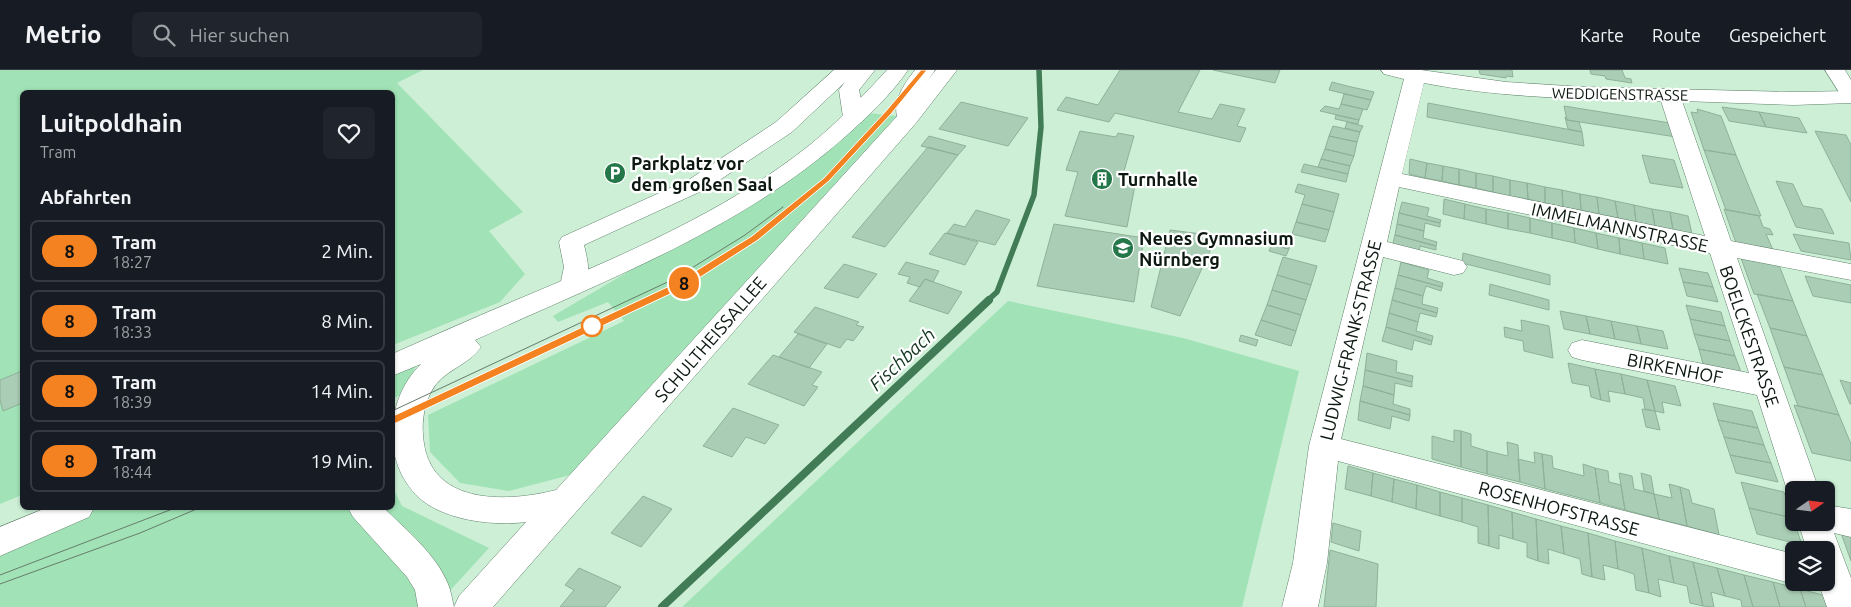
<!DOCTYPE html>
<html lang="de">
<head>
<meta charset="utf-8">
<style>
	:root { --surface:#171b24; --page:#20242c; --text:#f1f3f6; --muted:#9ea1a6; --line:#363941 }
	body { margin:0; font-family:Ubuntu,sans-serif; background:var(--page); color:var(--text); height:100vh; display:flex; flex-direction:column; font-size:19px; white-space:nowrap }
	* { box-sizing:border-box; margin:0 }
	p { font-size:16px; color:var(--muted) }
	.icon { flex:none; width:28px; height:28px; fill:none; stroke:currentColor; stroke-width:2; stroke-linecap:round; stroke-linejoin:round }
	.map { position:relative; flex:1; overflow:hidden }
	.sheet { position:absolute; left:20px; top:20px; width:375px; height:420px; display:flex; flex-direction:column; background:var(--surface); border-radius:8px; box-shadow:0 1px 4px #0004 }
	.sheet>* { flex:none }
	.badge { padding:0 10px; border-radius:16px; font-size:18px; line-height:32px }
	.needle { width:32px; rotate:76deg }
	.fabs { position:absolute; left:1785px; top:411px; display:grid; gap:10px }
	.fabs a { display:grid; place-items:center; width:50px; height:50px; border-radius:8px; background:var(--surface); box-shadow:0 1px 4px #0004; font-size:25px }
	.map>.badge { position:absolute; translate:-50% -50%; box-shadow:0 0 0 2px #fff }
	h2 { padding:0 20px; font-size:19px; line-height:45px }
	.round { display:grid; place-items:center; flex:none; width:52px; height:52px; border-radius:8px; background:var(--page) }
	.overview { display:flex; align-items:center; justify-content:space-between; height:85px; padding:0 20px }
	h1 { font-size:24px; font-weight:700; line-height:38px }
	ul { padding:0; list-style:none }
	li { display:flex; align-items:center; gap:15px; height:62px; margin:0 10px 8px; padding:0 10px; border:2px solid var(--line); border-radius:8px }
	li div { flex:1 }
	li b { display:block; font-size:19px }
	li em { font-style:normal }
	li .badge { min-width:55px; font-weight:700; text-align:center }
	header { display:flex; align-items:center; gap:30px; box-sizing:border-box; height:70px; padding:0 25px; background:var(--surface); border-bottom:1px solid var(--line) }
	header strong { font-size:24px }
	nav { display:flex; gap:28px; margin-inline-start:auto; font-size:18px }
	.search { width:350px; height:45px; background:var(--page); display:flex; align-items:center; gap:12px; box-sizing:border-box; padding:0 18px; border-radius:8px; color:var(--muted); font-size:19px }
	.map>svg:first-child { display:block }
</style>
</head>
<body>
<header>
<strong>Metrio</strong>
<div class="search"><svg class="icon" aria-label="search" viewBox="0 0 24 24"><circle cx="10" cy="10" r="6"/><path d="M15 15l6 6"/></svg>Hier suchen</div>
<nav><a>Karte</a><a>Route</a><a>Gespeichert</a></nav>
</header>
<div class="map">
<svg width="1851" height="537" viewBox="0 0 1851 537">
	<rect width="100%" height="100%" fill="#ccefd6"/>
	<!-- green -->
	<path fill="#a1e3b6" d="M0,0H423L397,13L523,142L489,161L525,204L500,232L393,275L392,22H22V425L0,434Z
		M868,43L897,46L570,405L509,421L460,413L430,382L428,345L624,251L608,232L558,252L553,246L787,108Z
		M1008,231L1183,268L1299,301L1242,537H682Z
		M420,289L400,325L393,329V302Z
		M393,418L402,436L489,478L435,537H0V486L61,453L95,438H392Z"/>
	<g fill="none" stroke-linecap="round" stroke-linejoin="round">
		<!-- stream-far1 -->
		<path stroke="#427c57" stroke-width="5.5" d="M987,231L997,222L1034,125L1041,57L1039,0"/>
		<!-- stream -->
		<path stroke="#427c57" stroke-width="8" d="M662,537L989,230"/>
	</g>
	<!-- building -->
	<path fill="#aacdb5" stroke="#8fb199" d="M1120,0H1200L1178,42L1212,49L1220,34L1245,39L1237,56L1246,58L1240,72L1115,43L1109,52L1057,40L1066,27L1098,35Z
		M1213,0H1280L1275,13Z
		M1479,0H1512L1513,7L1506,6V8L1480,4Z
		M1590,0H1622L1625,8L1631,9L1632,13L1606,9L1605,6L1591,4Z
		M1332,12L1347,16L1374,22L1371,30L1329,20Z
		M1344,24L1371,30L1367,40L1341,34Z
		M961,32L1028,48L1008,76L939,59Z
		M1428,33L1582,62L1584,76L1427,47Z
		M1341,34L1363,39L1359,50L1320,41L1325,36L1339,39Z
		M1564,36L1670,53L1676,67L1567,50Z
		M1722,37L1759,42L1766,57L1729,51Z
		M1697,39L1721,46L1736,85L1704,80L1691,42L1698,43Z
		M1759,42L1799,48L1807,63L1766,57Z
		M1336,45L1359,50L1358,54L1335,49Z
		M1565,47L1567,50L1579,52L1582,62L1568,59Z
		M1347,52L1363,56L1360,62L1345,58Z
		M1333,56L1360,62L1357,72L1329,66Z
		M1080,61L1116,67L1118,63L1134,66L1122,108L1136,110L1127,157L1065,146L1078,102L1066,100Z
		M1815,61L1846,65L1851,75V132Z
		M929,66L966,76L958,85L921,76Z
		M1329,66L1357,72L1354,86L1325,79Z
		M928,77L958,85L885,177L852,167Z
		M1325,79L1354,86L1350,96L1321,89Z
		M1704,80L1736,85L1761,146L1726,140Z
		M1642,85L1674,90L1683,118L1650,113Z
		M1321,89L1350,96L1348,104L1318,97Z
		M1410,89L1427,93L1425,108L1409,104Z
		M1427,93L1443,96L1442,111L1425,108Z
		M1304,94L1348,104L1346,112L1301,102Z
		M1443,96L1459,99V115L1442,111Z
		M1459,99L1476,103V118L1459,115Z
		M1476,103L1493,106V122L1476,118Z
		M1493,106L1510,110V126L1493,122Z
		M1510,110L1527,113L1528,129L1510,126Z
		M1776,111L1793,114L1803,136L1822,139L1834,164L1796,157Z
		M1527,113L1545,117V133L1528,129Z
		M1298,114L1339,124L1334,142L1302,134L1305,125L1295,122Z
		M1545,117L1562,120L1563,137L1545,133Z
		M1562,120L1580,124L1581,140L1563,137Z
		M1580,124L1597,127L1599,144L1581,140Z
		M1597,127L1615,131L1618,148L1599,144Z
		M1444,129L1465,134L1464,149L1443,144Z
		M1615,131L1634,135L1636,152L1618,148Z
		M1402,132L1429,138L1427,146L1441,150L1440,153L1399,143Z
		M1302,134L1334,142L1329,160L1296,152Z
		M1465,134L1486,139V154L1464,149Z
		M1634,135L1652,139L1655,156L1636,152Z
		M1486,139L1508,143V159L1486,154Z
		M1652,139L1670,142L1673,160L1655,156Z
		M1724,139L1759,146L1763,157L1770,159L1773,165L1766,164L1773,180L1736,173Z
		M976,140L1010,150L995,175L947,163L954,154L965,157Z
		M1670,142L1688,146L1692,164L1673,160Z
		M1399,143L1440,153V157L1425,153L1424,161L1397,154Z
		M1508,143L1530,148V163L1508,159Z
		M1530,148L1552,153V168L1530,163Z
		M1296,152L1329,160L1325,172L1292,164Z
		M1552,153L1574,158L1575,173L1552,168Z
		M1054,154L1144,168L1134,232L1037,216Z
		M1397,154L1424,161L1423,168L1437,172L1436,176L1395,165Z
		M1574,158L1596,163L1598,179L1575,173Z
		M1170,160L1217,166L1180,246L1151,237Z
		M945,163L978,172L965,195L929,184Z
		M1596,163L1619,168L1620,184L1598,179Z
		M1793,164L1849,173L1851,190L1801,181Z
		M1395,165L1436,176V180L1420,176L1419,184L1392,177Z
		M1619,168L1642,173L1644,189L1620,184Z
		M1274,169L1291,173L1289,179L1272,175Z
		M1642,173L1665,178L1668,194L1644,189Z
		M1272,175L1289,179L1286,186L1269,181Z
		M1463,183L1550,205V215L1462,193Z
		M1283,187L1317,196L1311,215L1277,205Z
		M1741,188L1779,195L1793,231L1754,224Z
		M906,192L939,201L933,212L925,209L920,217L907,213L910,207L898,204Z
		M1401,192L1429,200L1427,208L1443,213L1442,217L1398,205Z
		M844,194L877,204L858,228L824,218Z
		M1679,198L1708,203L1713,217L1683,212Z
		M1277,205L1311,215L1306,230L1272,220Z
		M1398,205L1442,217L1441,221L1426,216L1423,226L1395,218Z
		M1805,206L1851,215V233L1813,226Z
		M925,209L962,222L948,244L909,231Z
		M1683,212L1713,217L1718,232L1687,226Z
		M1490,214L1549,230V240L1489,225Z
		M1395,218L1423,226L1422,234L1438,238L1437,243L1392,230Z
		M1272,220L1306,230L1301,245L1267,235Z
		M1757,224L1793,231L1807,266L1770,258Z
		M1392,230L1437,243L1436,247L1420,243L1418,252L1389,243Z
		M1267,235L1301,245L1296,261L1261,250Z
		M1686,235L1721,242L1725,256L1690,249Z
		M815,237L859,252L856,255L864,257L853,271L847,269L840,278L794,262Z
		M1560,241L1586,246L1590,264L1564,259Z
		M1389,243L1418,252L1416,261L1433,266L1432,271L1386,257Z
		M1586,246L1611,251L1615,269L1590,264Z
		M1690,249L1725,256L1730,271L1694,264Z
		M1261,250L1296,261L1291,276L1255,265Z
		M1521,250L1549,256L1553,288L1524,281L1523,271L1505,267L1504,257L1522,261Z
		M1611,251L1637,256L1641,274L1615,269Z
		M1637,256L1663,261L1668,279L1641,274Z
		M1386,257L1432,271L1431,275L1414,270L1412,280L1382,271Z
		M1770,258L1807,266L1823,305L1784,297Z
		M798,264L827,274L809,298L779,287Z
		M1694,264L1730,271L1735,286L1699,279Z
		M1241,265L1258,270L1256,276L1239,271Z
		M1699,279L1735,286L1741,302L1703,294Z
		M1367,283L1397,291L1396,302L1413,306L1412,312L1365,300Z
		M773,285L822,302L812,315L818,317L804,336L748,314Z
		M1568,293L1595,299L1601,330L1591,327L1589,316L1572,313Z
		M1784,297L1823,305L1839,345L1798,336Z
		M1595,299L1621,304L1625,324L1608,321L1610,332L1601,330Z
		M1365,300L1412,312V317L1395,313L1394,325L1363,316Z
		M22,301V333L3,341L0,330V310Z
		M1621,304L1647,310L1655,341L1645,339L1643,328L1625,324Z
		M1647,310L1675,316L1681,336L1662,332L1664,343L1655,341Z
		M1840,310L1851,313V334H1850Z
		M1363,316L1394,325L1393,334L1410,339V345L1360,331Z
		M1360,331L1410,345L1409,351L1392,346L1390,359L1358,350Z
		M1713,333L1752,341L1758,358L1718,350Z
		M1794,335L1839,345L1851,374V391L1812,383Z
		M733,338L779,355L765,374L746,367L732,387L703,376Z
		M1642,339L1655,341L1660,360L1646,357Z
		M1718,350L1758,358L1764,375L1724,367Z
		M1454,360L1461,361V397L1432,389V366L1454,372Z
		M1461,361L1471,364V376L1487,381V404L1461,397Z
		M1724,367L1764,375L1771,393L1730,385Z
		M1507,372L1518,375L1520,412L1487,404V381L1508,386Z
		M1534,382L1542,384L1545,419L1520,412L1518,389L1535,393Z
		M1542,384L1552,386L1553,398L1584,406L1583,394L1595,398L1600,433L1545,419Z
		M1730,385L1771,393L1778,412L1736,403Z
		M1348,396L1373,403L1371,426L1345,419Z
		M1595,398L1608,401L1609,412L1621,415L1625,440L1600,433Z
		M1373,403L1394,409L1392,432L1371,426Z
		M1619,403L1632,406L1634,419L1654,424L1659,449L1625,440Z
		M1641,403L1651,406L1654,424L1644,421Z
		M1394,409L1417,415L1416,439L1392,432Z
		M1741,412L1784,422L1793,448L1749,438Z
		M1669,414L1680,417L1687,456L1659,449L1654,424L1672,428Z
		M1417,415L1440,422V446L1416,439Z
		M1680,417L1689,420L1692,433L1714,439L1719,465L1687,456Z
		M1440,422L1462,428V452L1440,446Z
		M643,426L672,439L641,477L611,463Z
		M1462,428L1488,435L1489,476L1478,473V457L1462,452Z
		M1488,435L1512,442L1513,469L1499,465V479L1489,476Z
		M1749,438L1793,448L1802,475L1757,464Z
		M1512,442L1536,449L1538,491L1527,487V473L1513,469Z
		M1536,449L1561,456L1564,484L1548,479L1549,494L1538,491Z
		M1333,453L1361,461L1359,481L1331,472Z
		M1561,456L1588,463L1592,507L1582,504L1580,489L1564,484Z
		M1588,463L1615,471L1618,499L1603,495L1605,510L1592,507Z
		M1841,463L1851,465V491Z
		M1615,471L1642,478L1649,523L1636,520L1634,504L1618,499Z
		M1642,478L1669,486L1674,513L1658,509L1661,527L1649,523Z
		M1330,480L1378,494L1376,537H1324Z
		M1669,486L1693,492L1703,536L1690,533L1687,516L1674,513Z
		M1693,492L1717,498L1725,526L1711,522L1714,537L1703,536Z
		M579,498L621,517L605,537H560L574,520L565,515Z
		M1717,498L1744,505L1753,537H1742L1741,530L1725,526Z
		M1744,505L1773,512L1780,537H1753Z
		M1773,512L1800,519L1806,537H1780Z
		M1800,519L1830,527L1833,537H1806Z"/>
	<g fill="none" stroke-linecap="round" stroke-linejoin="round">
		<!-- minor casing -->
		<g stroke="#61816b" stroke-width="1">
			<path id="minor" d="M834,0H875L859,20L865,47L862,52L854,53L846,52L843,47L839,20L845,12L792,62L706,119L584,175C588,192 592,207 582,222L573,225L564,222L560,216L564,197L559,172L562,167L690,109L776,52Z
				M915,0H935C929,9 921,18 919,29C917,37 920,46 916,53L908,54L900,53C889,35 904,14 915,0Z
				M1381,0H1421L1506,12L1583,17L1794,22L1851,21V33L1794,35L1682,31L1731,171L1851,194V210L1737,188L1819,420H1794V430L1792,429L1787,420L1757,325L1582,290L1572,287L1568,280L1572,273L1582,270L1749,303L1710,183L1399,117L1387,172L1463,191L1467,197L1463,203L1454,205L1383,187L1341,369L1794,484V512H1797L1794,514L1338,391L1327,493L1318,537H1282L1293,493L1309,376L1404,9L1384,4ZM1424,13C1501,28 1582,29 1661,31L1705,166L1402,104Z
				M1826,435L1851,439V467L1834,463L1851,508V537H1827L1818,512H1826V480H1807L1798,452H1826Z"/>
		</g>
		<!-- major casing -->
		<g stroke="#61816b" stroke-width="1">
			<path id="major" d="M887,0H908C891,25 868,46 846,66C739,161 603,211 475,270L481,277C470,295 442,300 431,322C423,338 421,356 424,374C434,436 509,432 556,420L900,43L936,0H957L916,53L493,537H418L415,520L407,507L353,447L348,438H384C406,460 436,484 448,514C451,521 452,529 454,537L459,526L526,452C495,456 449,451 423,431C381,397 384,330 421,294L392,306V284C435,265 478,246 521,228C621,186 726,142 811,74C839,51 863,26 887,0Z
				M1825,0H1845L1851,10V32L1844,30Z
				M46,438H94L89,447L0,486V457Z"/>
		</g>
		<!-- minor -->
		<use href="#minor" fill="#fff" fill-rule="evenodd"/>
		<!-- major -->
		<use href="#major" fill="#fff" fill-rule="evenodd"/>
		<!-- tram -->
		<path stroke="#667c6c" stroke-width="1" d="M392,341L674,209L745,165L783,137
			M392,350L681,215L755,168L826,110L889,43L923,0
			M0,505L175,438
			M0,514L140,463L199,438"/>
	</g>
	<!-- line -->
	<path fill="#f58220" stroke="#fff" d="M921,0H927L891,44L829,111L758,170L685,217L396,353H389L387,350L389,348L678,212L752,166L824,108L886,41Z"/>
	<!-- icons -->
	<defs>
		<g id="parking-disc" transform="scale(1.125)"><circle r="9.5" fill="#247748" stroke="#fff"/><path d="M-3.5-5.5H1a3.5 3.5 0 0 1 0 7H-1V5.5H-3.5ZM-1-3.4V-.6H.8a1.4 1.4 0 0 0 0-2.8Z" fill="#fff"/></g>
		<g id="building-disc" transform="scale(1.125)"><circle r="9.5" fill="#247748" stroke="#fff"/><path d="M-4-6H4V6H1V3H-1V6H-4ZM-2.5-4.3h1.7v1.8h-1.7ZM.8-4.3h1.7v1.8H.8ZM-2.5-1h1.7V.8h-1.7ZM.8-1h1.7V.8H.8Z" fill="#fff"/></g>
		<g id="school-disc" transform="scale(1.125)"><circle r="9.5" fill="#247748" stroke="#fff"/><path d="M0-5L7-2L0 1L-7-2ZM-4 1L0 2.5L4 1V4Q0 6-4 4Z" fill="#fff"/></g>
	</defs>
	<g fill-rule="evenodd">
		<use href="#parking-disc" x="615" y="103"/>
		<use href="#building-disc" x="1102" y="109"/>
		<use href="#school-disc" x="1123" y="178"/>
	</g>
	<!-- markers -->
	<circle fill="#fff" stroke="#f58220" stroke-width="2.5" cx="592" cy="256" r="10"/>
	<g text-anchor="middle" dominant-baseline="central" stroke-width="4.5" stroke-linejoin="round" paint-order="stroke">
		<!-- far-street labels -->
		<g font-size="15" fill="#0c1810" stroke="#fff">
			<text transform="translate(1620 24) rotate(1)">WEDDIGENSTRASSE</text>
		</g>
		<!-- poi labels -->
		<g font-size="18" font-weight="bold" fill="#0c1810" stroke="#fff" text-anchor="start">
			<text x="631" y="93">Parkplatz vor<tspan x="631" dy="21">dem großen Saal</tspan></text>
			<text x="1118" y="109">Turnhalle</text>
			<text x="1139" y="168">Neues Gymnasium<tspan x="1139" dy="21">Nürnberg</tspan></text>
		</g>
		<!-- street labels -->
		<g font-size="18" fill="#0c1810" stroke="#fff">
			<text transform="translate(1620 157) rotate(12)">IMMELMANNSTRASSE</text>
			<text transform="translate(1750 266) rotate(71)">BOELCKESTRASSE</text>
			<text transform="translate(710 269) rotate(-49)">SCHULTHEISSALLEE</text>
			<text transform="translate(1350 270) rotate(-76)">LUDWIG-FRANK-STRASSE</text>
			<text transform="translate(1675 298) rotate(11)">BIRKENHOF</text>
			<text transform="translate(1559 438) rotate(15)">ROSENHOFSTRASSE</text>
		</g>
		<!-- water labels -->
		<g font-size="19" font-style="italic" fill="#153722" stroke="#fff">
			<text transform="translate(902 289) rotate(-43)">Fischbach</text>
		</g>
	</g>
</svg>
<div class="fabs">
<a><svg class="needle" viewBox="-14 -14 28 28"><path d="M0-13l5 13h-10z" fill="#e53935"/><path d="M0 13l5-13h-10z" fill="#9ea1a6"/></svg></a>
<a><svg class="icon" aria-label="layers" viewBox="0 0 24 24"><path d="M12 4l9 5-9 5-9-5zM3 14l9 5 9-5"/></svg></a>
</div>
<b class="badge" style="left:684px;top:213px;background:#f58220;color:#111">8</b>
<section class="sheet">
<div class="overview"><div><h1>Luitpoldhain</h1><p>Tram</p></div><a class="round"><svg class="icon" aria-label="heart" viewBox="0 0 24 24"><path d="M12 20l-8-8c-3-5 5-10 8-4 3-6 11-1 8 4z"/></svg></a></div>
<h2>Abfahrten</h2>
<ul>
<li><span class="badge" style="background:#f58220;color:#111">8</span><div><b>Tram</b><p>18:27</p></div><em>2 Min.</em></li>
<li><span class="badge" style="background:#f58220;color:#111">8</span><div><b>Tram</b><p>18:33</p></div><em>8 Min.</em></li>
<li><span class="badge" style="background:#f58220;color:#111">8</span><div><b>Tram</b><p>18:39</p></div><em>14 Min.</em></li>
<li><span class="badge" style="background:#f58220;color:#111">8</span><div><b>Tram</b><p>18:44</p></div><em>19 Min.</em></li>
</ul>
</section>
</div>
</body>
</html>
